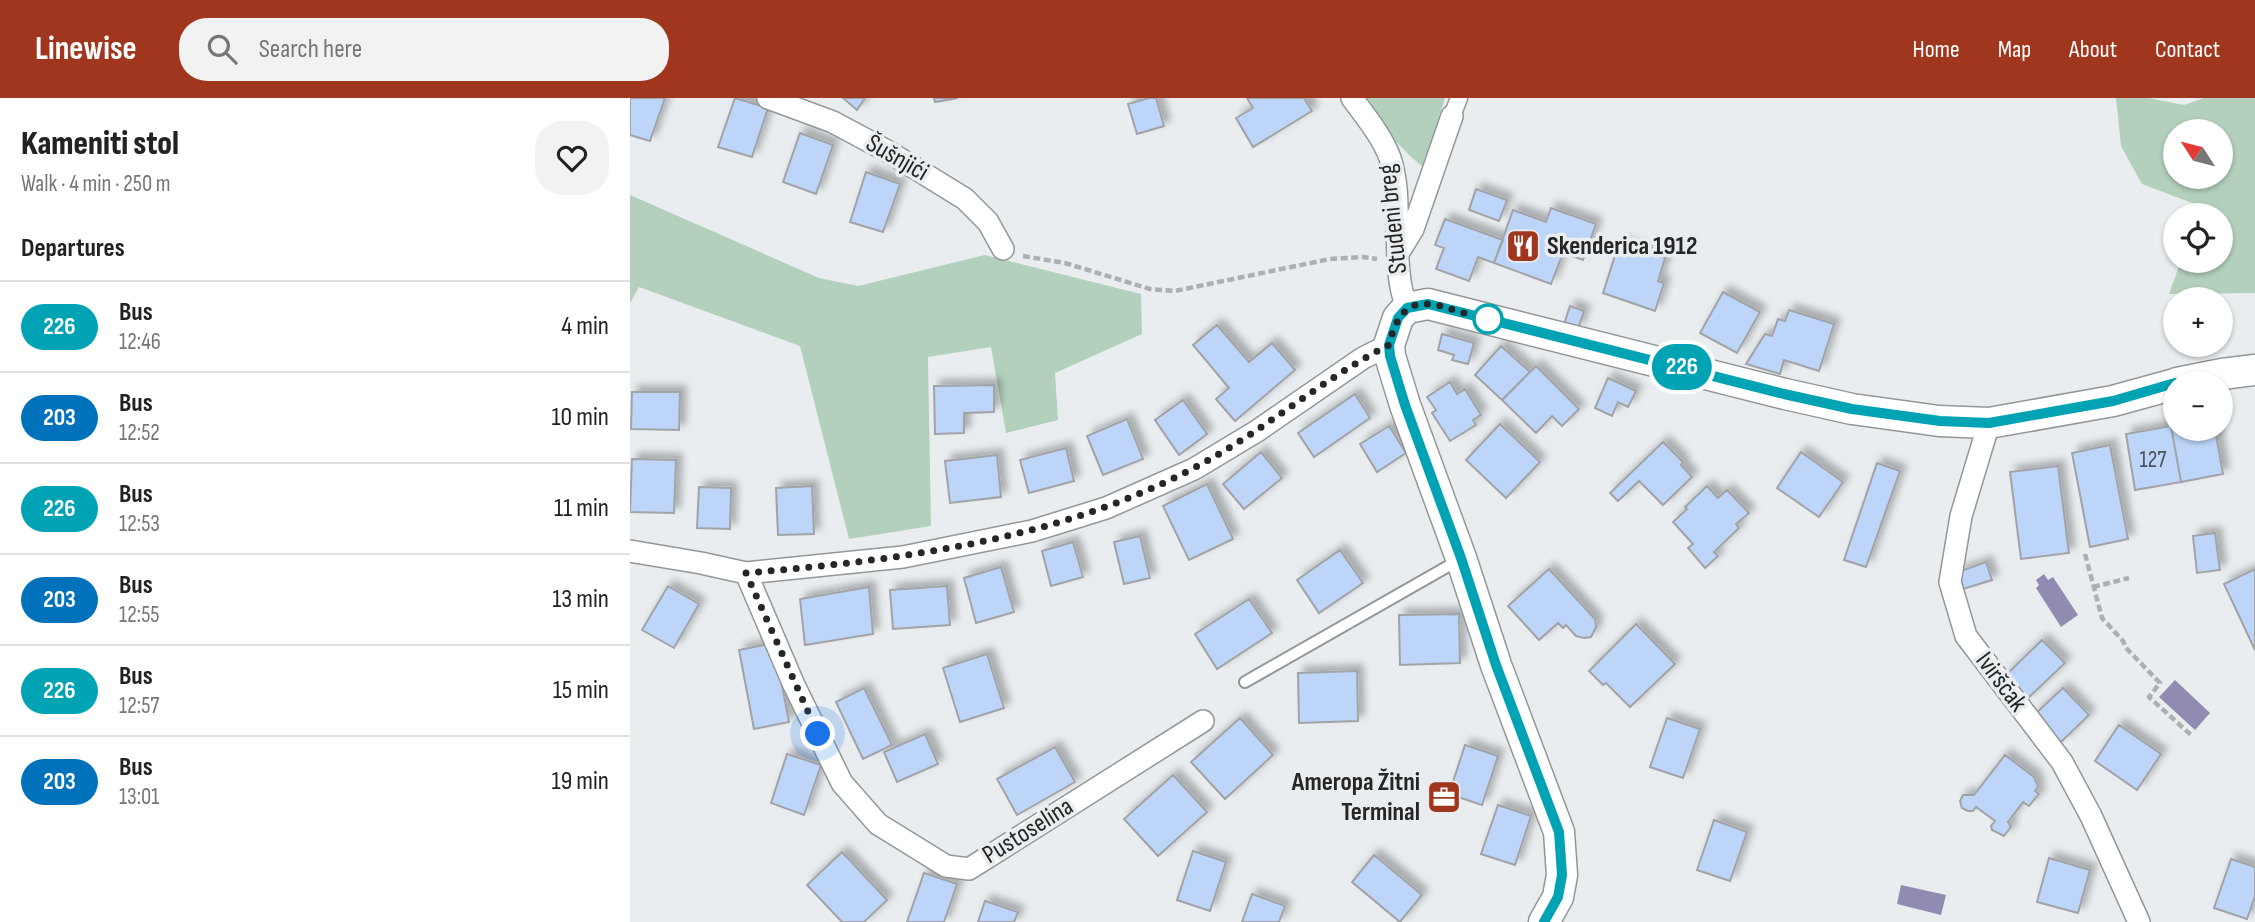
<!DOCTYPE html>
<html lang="en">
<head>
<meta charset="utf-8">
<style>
	:root { --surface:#fff; --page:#f2f2f2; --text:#222; --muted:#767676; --line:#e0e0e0; --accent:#9f361d }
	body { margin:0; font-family:"Sofia Sans Condensed",sans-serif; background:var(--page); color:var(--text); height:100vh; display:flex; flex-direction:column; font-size:26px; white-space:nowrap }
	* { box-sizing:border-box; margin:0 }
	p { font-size:23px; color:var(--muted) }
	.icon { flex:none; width:38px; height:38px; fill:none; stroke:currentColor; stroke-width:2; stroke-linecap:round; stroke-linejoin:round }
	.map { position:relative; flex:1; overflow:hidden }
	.side { display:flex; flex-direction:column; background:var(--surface); width:630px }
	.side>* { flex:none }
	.badge { padding:0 14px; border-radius:23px; font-size:24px; line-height:46px }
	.needle { width:46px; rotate:306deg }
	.buttons { position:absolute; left:1533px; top:21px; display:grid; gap:14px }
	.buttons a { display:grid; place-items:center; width:70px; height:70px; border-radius:50%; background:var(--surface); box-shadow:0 2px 5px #0004; font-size:35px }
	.you { position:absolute; width:35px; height:35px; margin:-18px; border:5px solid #fff; border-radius:50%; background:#1a73e8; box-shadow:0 0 0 10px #1a73e833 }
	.map>.badge { position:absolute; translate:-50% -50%; box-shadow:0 0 0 4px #fff }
	h2 { padding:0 21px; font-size:26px; line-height:63px }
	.round { display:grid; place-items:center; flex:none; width:74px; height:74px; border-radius:28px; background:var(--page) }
	.summary { display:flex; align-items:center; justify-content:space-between; height:119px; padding:0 21px }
	h1 { font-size:33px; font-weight:800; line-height:52px }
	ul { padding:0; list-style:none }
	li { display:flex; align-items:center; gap:21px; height:91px; padding:0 21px; border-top:2px solid var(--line) }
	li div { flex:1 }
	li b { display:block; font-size:26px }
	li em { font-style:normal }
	li .badge { min-width:77px; font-weight:700; text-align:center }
	header { display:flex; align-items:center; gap:42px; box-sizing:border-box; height:98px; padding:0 35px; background:var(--accent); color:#fff }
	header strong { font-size:33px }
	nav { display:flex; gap:38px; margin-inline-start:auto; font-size:24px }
	.search { width:490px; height:63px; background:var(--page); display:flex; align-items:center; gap:18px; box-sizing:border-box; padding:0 24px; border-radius:28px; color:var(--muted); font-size:26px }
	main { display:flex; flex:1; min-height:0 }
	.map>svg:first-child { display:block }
</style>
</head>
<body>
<header>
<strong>Linewise</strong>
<div class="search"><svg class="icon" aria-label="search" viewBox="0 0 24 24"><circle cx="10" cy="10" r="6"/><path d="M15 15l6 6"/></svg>Search here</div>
<nav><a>Home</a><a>Map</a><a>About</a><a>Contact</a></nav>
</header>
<main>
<section class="side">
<div class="summary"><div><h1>Kameniti stol</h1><p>Walk · 4 min · 250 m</p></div><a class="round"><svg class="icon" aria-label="heart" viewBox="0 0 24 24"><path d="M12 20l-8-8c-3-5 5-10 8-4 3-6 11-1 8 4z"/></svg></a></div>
<h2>Departures</h2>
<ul>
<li><span class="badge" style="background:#00a3b4;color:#fff">226</span><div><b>Bus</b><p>12:46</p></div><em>4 min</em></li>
<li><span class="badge" style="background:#0072bc;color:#fff">203</span><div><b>Bus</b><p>12:52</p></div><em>10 min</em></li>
<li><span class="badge" style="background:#00a3b4;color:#fff">226</span><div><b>Bus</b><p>12:53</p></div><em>11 min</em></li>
<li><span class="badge" style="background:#0072bc;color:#fff">203</span><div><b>Bus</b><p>12:55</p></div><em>13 min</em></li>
<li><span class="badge" style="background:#00a3b4;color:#fff">226</span><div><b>Bus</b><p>12:57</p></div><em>15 min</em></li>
<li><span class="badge" style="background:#0072bc;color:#fff">203</span><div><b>Bus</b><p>13:01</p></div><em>19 min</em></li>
</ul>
</section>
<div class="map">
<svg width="1625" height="824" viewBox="0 0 1625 824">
	<defs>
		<filter id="shadow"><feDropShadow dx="6" dy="-6" stdDeviation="3.5" flood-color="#0004"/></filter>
	</defs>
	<rect width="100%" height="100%" fill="#e9edef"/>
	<!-- green -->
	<path fill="#b2d0bc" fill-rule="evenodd" d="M734,0H815L793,69C768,49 751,27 734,0Z
		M1486,0H1518L1554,7L1574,0H1625V195L1539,196L1551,163H1591V117H1567L1570,108L1512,86L1491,48ZM1591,33V79H1545V33Z
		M0,97L189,180L228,188L355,157L511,196L512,236L425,275L428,322L376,335L361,249L298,259L301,428L219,441L170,248L9,189L0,205Z"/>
	<!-- water -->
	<path fill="#918bb1" d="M1414,476L1418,482L1423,479L1448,517L1431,529L1406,490L1409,487L1406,482Z
		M1545,582L1580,615L1565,632L1529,599Z
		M1271,787L1316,797L1311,817L1267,806Z"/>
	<!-- building -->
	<path fill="#bcd5f8" stroke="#a1a3a6" stroke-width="2" filter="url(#shadow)" d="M0,0H35L20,43L0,37Z
		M105,0L138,10L122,59L88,49Z
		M213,0H235L227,12Z
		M304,0H328L305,4Z
		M519,0H526L534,28L507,36L498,6Z
		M617,0H674L682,13L623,49L606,20L623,10Z
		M170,35L203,47L186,96L153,84Z
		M236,74L270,86L253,134L220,124Z
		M846,91L877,102L869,123L839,112Z
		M921,110L966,126L953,162L933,155L921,186L864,165L883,112L916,124Z
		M815,121L873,142L864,165L848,159L839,183L806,171L814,150L805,147Z
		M989,145L1035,160L1028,183L1034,185L1025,213L973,195Z
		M1093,194L1130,214L1107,255L1070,235Z
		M940,208L954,213L948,231L934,226Z
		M1159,212L1204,226L1189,273L1154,262L1150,276L1116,266L1135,236L1142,238L1148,221L1155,223Z
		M587,227L619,264L642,245L665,272L605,323L586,301L599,290L563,247Z
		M812,236L844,245L838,266L822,262L824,257L808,252Z
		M871,248L900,274L872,302L845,277Z
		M906,268L949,311L932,328L922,318L906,335L872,302Z
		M978,280L1006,293L998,309L988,304L982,318L965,310Z
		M820,284L827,296L835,291L851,317L843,322L846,327L820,343L802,315L806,312L797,299Z
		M364,287V314L334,315V335L305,336L304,288Z
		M2,294H50L49,332L1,331Z
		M725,296L740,320L684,359L668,335Z
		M553,302L577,336L549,357L525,322Z
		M497,321L513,361L473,377L457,338Z
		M870,326L910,364L876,400L836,362Z
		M1545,327V331H1585L1593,376L1551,384L1541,328Z
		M759,328L776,355L747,374L730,346Z
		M1541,328L1551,384L1505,392L1496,336Z
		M1033,344L1053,364L1051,367L1062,379L1033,407L1009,383L988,403L980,395Z
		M1480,347L1498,441L1460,449L1442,355Z
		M436,350L444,383L399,395L390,362Z
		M631,354L652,380L614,411L593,386Z
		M1171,354L1213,384L1189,419L1147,390Z
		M367,357L371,399L320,405L315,363Z
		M2,361L46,362L44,415L0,414Z
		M1247,365L1270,373L1236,469L1214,462Z
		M1428,368L1439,455L1391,461L1380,374Z
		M577,386L603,441L559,462L533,408Z
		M182,388L184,436L148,437L146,390Z
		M1077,388L1088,400L1097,392L1119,415L1106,426L1109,430L1084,454L1088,458L1075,470L1058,450L1063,446L1043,424L1057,411L1055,409Z
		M69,389L101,390L100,431L67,430Z
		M1585,435L1590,472L1567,475L1563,438Z
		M510,438L520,480L494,486L484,444Z
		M443,444L453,479L421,488L412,453Z
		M710,452L733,485L689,515L667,482Z
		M1356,464L1362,482L1333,491L1328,474Z
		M371,469L384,514L346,525L334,480Z
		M919,471L965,521L966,529L961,539L954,540L946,538L936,527L933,530L928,525L909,542L878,508Z
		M1625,471V552L1594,486Z
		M38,488L69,506L44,550L12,532Z
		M317,488L320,527L263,531L260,492Z
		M239,489L243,536L175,547L170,501Z
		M619,501L642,535L587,571L565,536Z
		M829,516L830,565L770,567L769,517Z
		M1006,526L1045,566L1000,609L976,585L973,587L959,573Z
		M1412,542L1435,565L1396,602L1374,579Z
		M144,545L159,624L124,631L109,552Z
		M357,556L374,610L330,624L313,570Z
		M727,573L728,623L669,625L668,575Z
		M234,590L262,647L233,661L206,604Z
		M1433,590L1459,617L1431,644L1404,617Z
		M610,620L643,657L595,701L561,664Z
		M1037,620L1070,631L1053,680L1020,669Z
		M1489,627L1531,656L1507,692L1465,663Z
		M295,636L308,666L267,684L254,654Z
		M835,647L868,658L852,707L819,696Z
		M425,649L445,684L387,717L367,681Z
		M157,656L191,667L174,717L141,705Z
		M1375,657L1404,679L1408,688L1405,693L1409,696L1399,708L1393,704L1378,724L1381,729L1374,738L1362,732L1361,728L1365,723L1346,709L1343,713H1338L1332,710L1330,703L1333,697H1344Z
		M543,677L577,714L528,758L494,721Z
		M868,707L901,718L885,767L851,756Z
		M1084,722L1117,734L1100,783L1067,772Z
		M563,753L596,764L580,813L547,802Z
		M212,754L257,802L234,824H212L177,787Z
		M744,757L792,797L770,824L722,784Z
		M1419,760L1460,772L1448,815L1407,804Z
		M1601,761L1625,769V798L1617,821L1584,810Z
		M294,775L327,786L314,824H277Z
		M622,796L655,808L649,824H612Z
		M355,803L388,814L384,824H348Z"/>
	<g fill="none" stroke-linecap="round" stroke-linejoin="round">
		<!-- service casing -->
		<g stroke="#939798" stroke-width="14">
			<path id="service" d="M615,584L829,462"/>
		</g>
		<!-- pedestrian casing -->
		<g stroke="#939798" stroke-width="19">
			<path id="pedestrian" d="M822,18L829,0"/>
		</g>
		<!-- minor casing -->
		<g stroke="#939798" stroke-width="24">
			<path id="minor" d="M138,0L203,24L259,54L335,101L358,124L373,151
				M722,0C735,18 752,38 760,60C775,104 759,165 777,210
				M769,154L783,131L822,18
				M1359,325L1331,418L1320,484L1336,538L1432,664L1461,718L1509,824
				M0,453L71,465L116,475L273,459L402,433L476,410L564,371L627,333L733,260L759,247
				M116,475L164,587L212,685L248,726L316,768L339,771L573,623"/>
		</g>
		<!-- secondary casing -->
		<g stroke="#939798" stroke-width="33">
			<path id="secondary" d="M1547,285L1592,276L1625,272
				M914,824L928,799L932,777L929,734L866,567L831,460L775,307L760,258L759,247L768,220L777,210L798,206L1155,296L1222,311L1309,323L1359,325L1483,303L1545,286"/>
		</g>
		<!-- path -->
		<path stroke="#adb0b2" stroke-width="4.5" stroke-dasharray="7 3.5" stroke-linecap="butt" d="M393,158L435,165L520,191L545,193L700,161L733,159L747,161
			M1455,456L1472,520L1493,543L1496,550L1530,585L1519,599L1561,637
			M1463,489L1499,480"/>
		<!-- service -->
		<use href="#service" stroke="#fff" stroke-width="10"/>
		<!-- pedestrian -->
		<use href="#pedestrian" stroke="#fff" stroke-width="16"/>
		<!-- minor -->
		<use href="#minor" stroke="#fff" stroke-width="21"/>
		<!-- secondary -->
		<use href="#secondary" stroke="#fff" stroke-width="30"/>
	</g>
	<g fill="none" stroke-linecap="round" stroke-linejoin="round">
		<!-- line casing -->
		<g stroke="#fff" stroke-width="16">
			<path id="line" d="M914,824L928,799L932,777L929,734L866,567L831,460L775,307L760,258L759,247L768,220L777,210L798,206L1154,296L1222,311L1310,323L1359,325L1483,303L1545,285"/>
		</g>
		<!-- line -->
		<use href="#line" stroke="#00a3b4" stroke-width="10"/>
		<!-- walk -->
		<path stroke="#252627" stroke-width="7" stroke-dasharray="0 12.6" d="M188,636L116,475C269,462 424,443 562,371C632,335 690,282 759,247C775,180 812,213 858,221"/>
	</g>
	<!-- icons -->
	<defs>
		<g id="restaurant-square" transform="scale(1.75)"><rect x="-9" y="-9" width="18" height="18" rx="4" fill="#9f361d" stroke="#e9edef"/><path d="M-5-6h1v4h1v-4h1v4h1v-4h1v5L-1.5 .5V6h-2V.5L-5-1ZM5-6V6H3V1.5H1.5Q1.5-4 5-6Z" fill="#fff"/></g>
		<g id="office-square" transform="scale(1.75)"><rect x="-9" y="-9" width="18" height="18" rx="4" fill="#9f361d" stroke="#e9edef"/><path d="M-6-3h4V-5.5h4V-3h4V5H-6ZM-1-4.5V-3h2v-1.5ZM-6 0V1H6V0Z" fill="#fff"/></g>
	</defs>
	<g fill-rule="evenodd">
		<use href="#restaurant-square" x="893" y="148"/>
		<use href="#office-square" x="814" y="699"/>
	</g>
	<!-- markers -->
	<circle fill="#fff" stroke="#00a3b4" stroke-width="3.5" cx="858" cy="221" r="14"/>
	<g text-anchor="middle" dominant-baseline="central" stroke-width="7" stroke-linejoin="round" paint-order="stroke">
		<!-- number labels -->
		<g font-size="23" fill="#4b525b">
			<text x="1523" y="362">127</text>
		</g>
		<!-- street labels -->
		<g font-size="26" fill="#252627" stroke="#e9edef">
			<text transform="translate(267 60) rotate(30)">Šušnjići</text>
			<text transform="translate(763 121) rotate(-96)">Studeni breg</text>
			<text transform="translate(1371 584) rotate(53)">Ivirščak</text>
			<text transform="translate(398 733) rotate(-32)">Pustoselina</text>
		</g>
		<!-- poi labels -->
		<g font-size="26" font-weight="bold" fill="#252627" stroke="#e9edef" text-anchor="start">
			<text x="917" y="148">Skenderica 1912</text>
			<text x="790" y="684" text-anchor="end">Ameropa Žitni<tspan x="790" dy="30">Terminal</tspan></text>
		</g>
	</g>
</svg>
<div class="buttons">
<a><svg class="needle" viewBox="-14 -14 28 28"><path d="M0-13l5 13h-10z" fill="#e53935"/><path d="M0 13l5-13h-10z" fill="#767676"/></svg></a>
<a><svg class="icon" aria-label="locate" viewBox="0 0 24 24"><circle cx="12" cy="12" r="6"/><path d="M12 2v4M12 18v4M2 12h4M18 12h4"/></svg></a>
<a>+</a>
<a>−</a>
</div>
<div class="you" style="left:188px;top:636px"></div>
<b class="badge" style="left:1052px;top:269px;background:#00a3b4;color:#fff">226</b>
</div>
</main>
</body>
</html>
